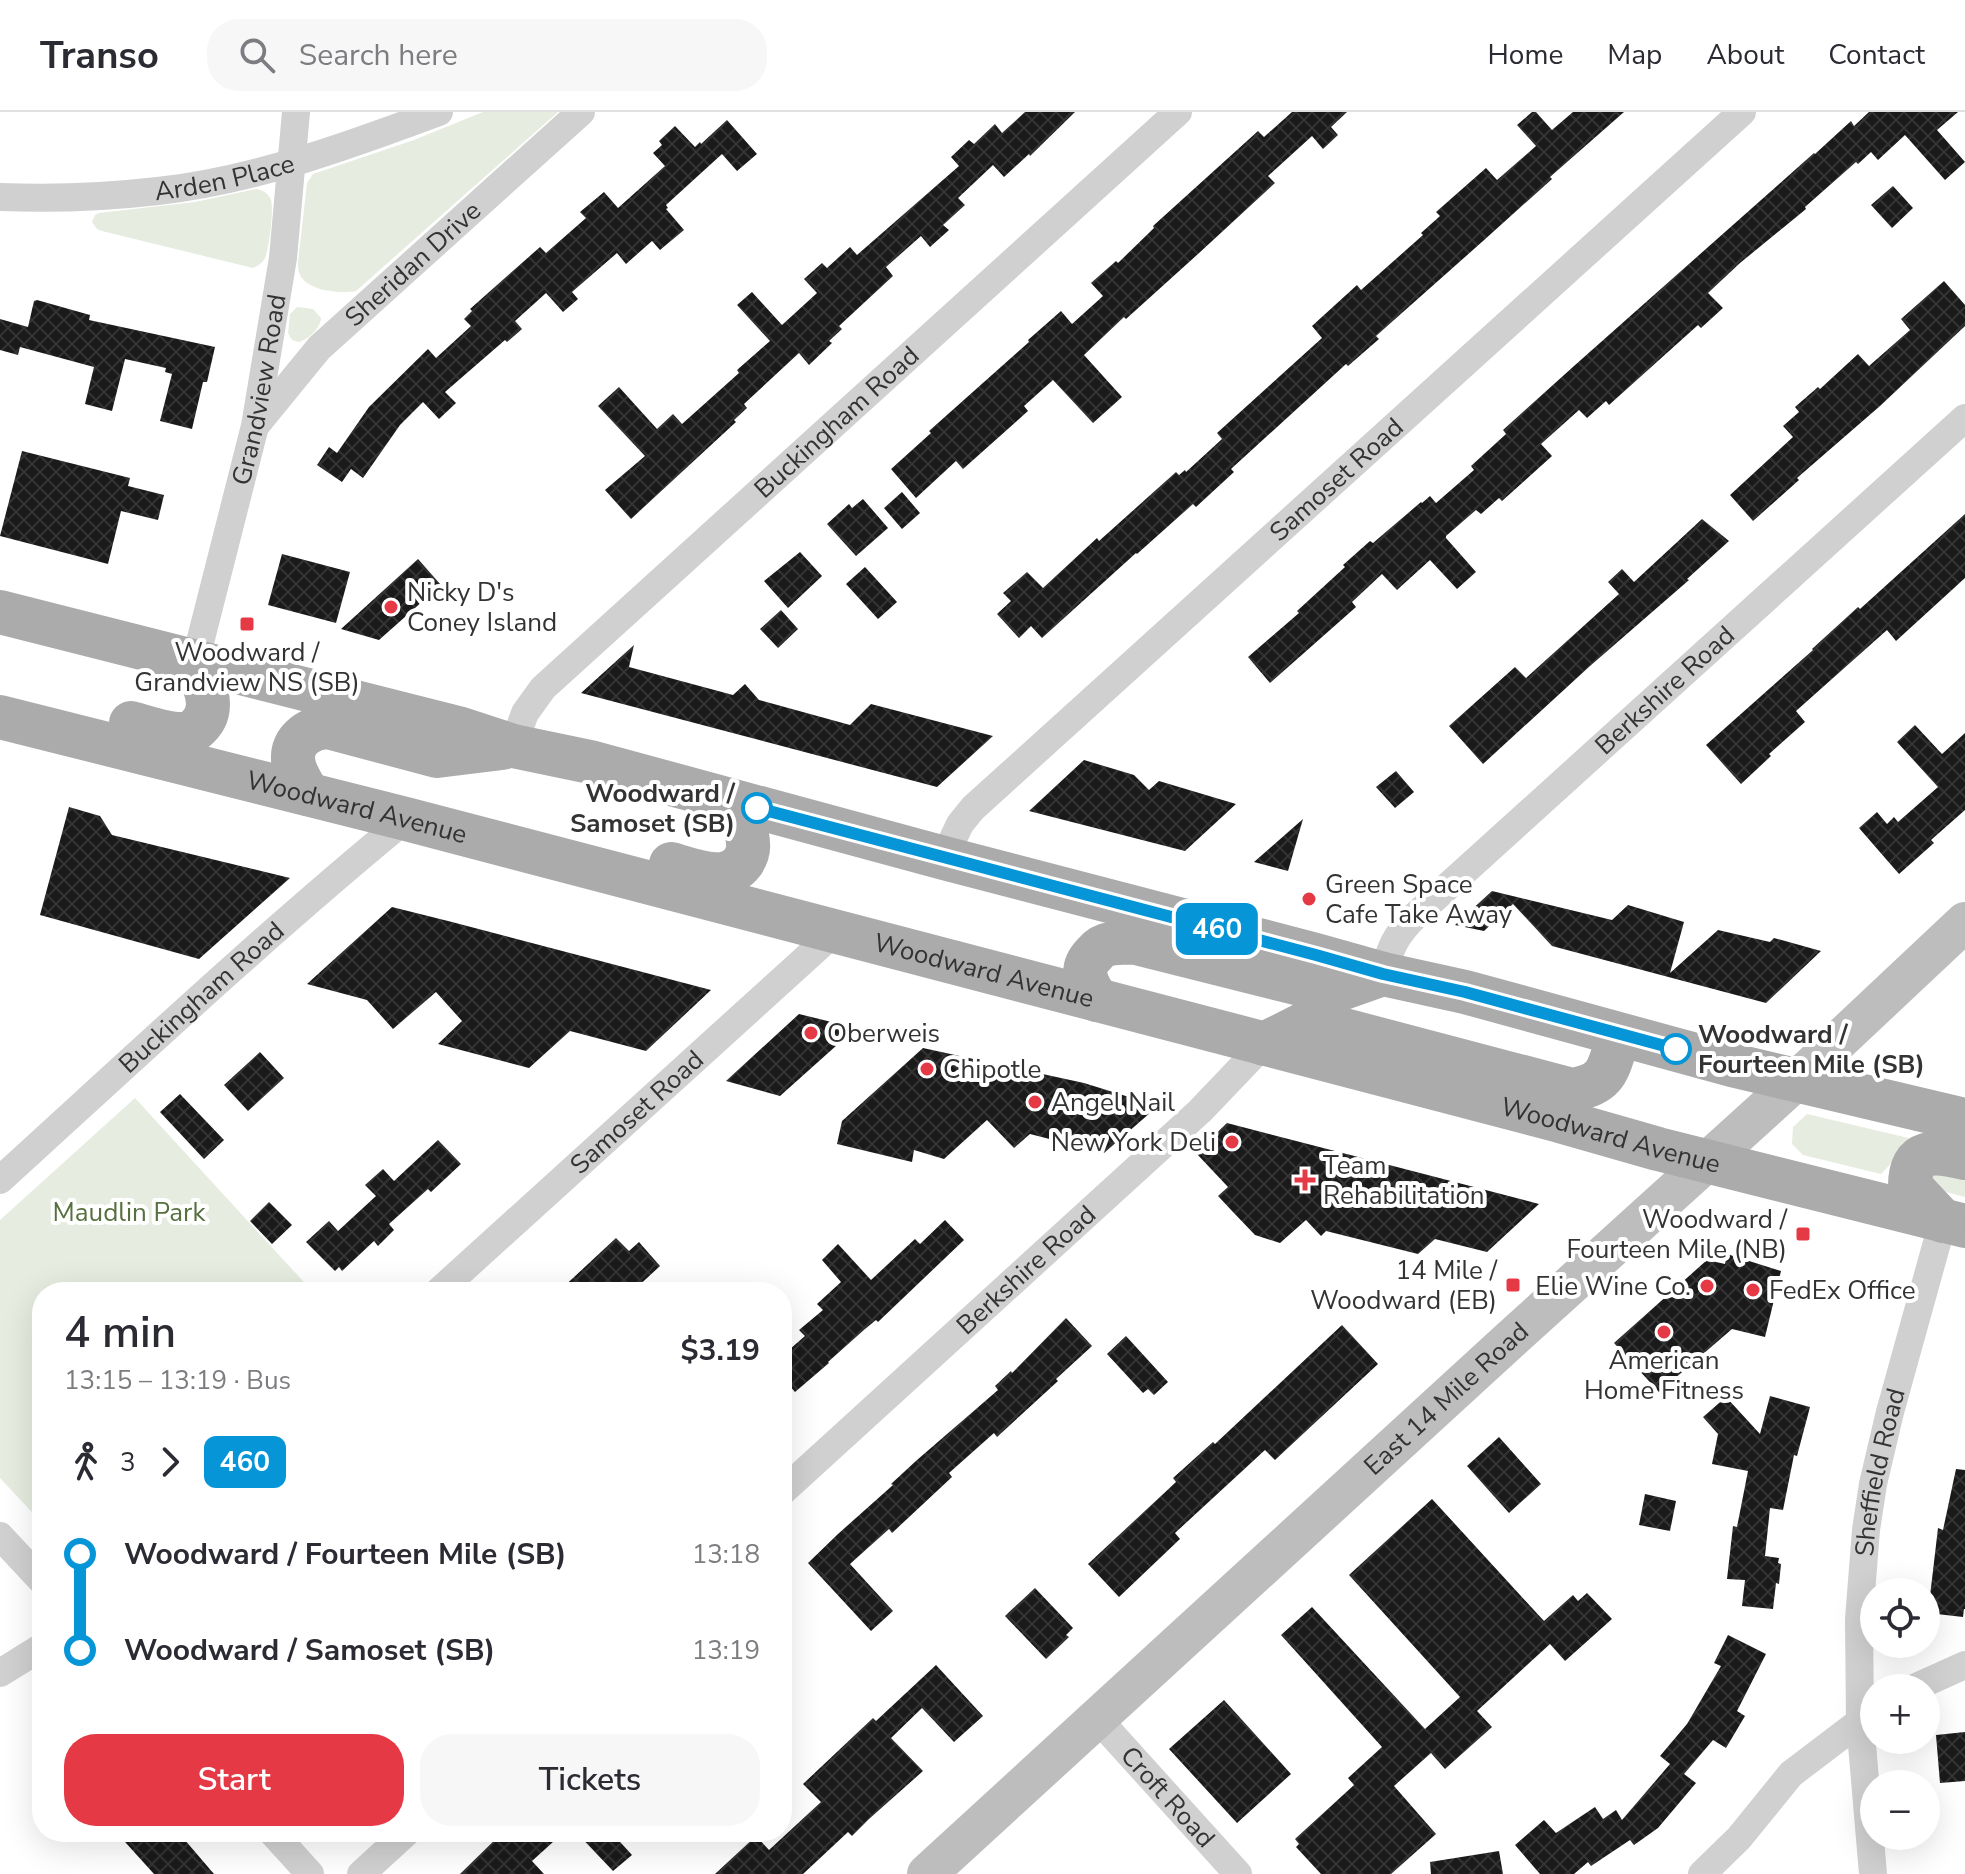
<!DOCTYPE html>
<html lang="en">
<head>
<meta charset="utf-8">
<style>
	:root { --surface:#fff; --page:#f7f7f7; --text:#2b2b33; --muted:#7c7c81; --line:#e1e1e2; --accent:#e63946 }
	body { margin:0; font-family:"Nunito Sans",sans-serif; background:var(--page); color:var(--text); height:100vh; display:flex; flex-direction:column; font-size:30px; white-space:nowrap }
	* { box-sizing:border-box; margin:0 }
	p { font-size:26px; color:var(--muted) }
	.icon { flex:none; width:44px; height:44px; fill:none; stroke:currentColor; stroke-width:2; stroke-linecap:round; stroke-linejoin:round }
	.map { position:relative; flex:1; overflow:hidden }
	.side { position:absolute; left:32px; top:1170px; width:760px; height:560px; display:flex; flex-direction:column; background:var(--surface); border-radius:32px; box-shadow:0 8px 32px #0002 }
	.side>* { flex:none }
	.badge { padding:0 16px; border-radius:12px; font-size:28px; line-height:52px }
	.buttons { position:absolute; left:1860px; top:1466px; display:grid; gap:16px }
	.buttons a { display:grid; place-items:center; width:80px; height:80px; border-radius:50%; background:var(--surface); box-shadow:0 8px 32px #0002; font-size:40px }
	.map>.badge { position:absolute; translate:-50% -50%; box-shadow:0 0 0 4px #fff }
	.legs { display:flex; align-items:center; gap:12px; height:88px; padding:0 32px; font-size:26px }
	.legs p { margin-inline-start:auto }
	.head { display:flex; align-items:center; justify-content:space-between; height:136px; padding:0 32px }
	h1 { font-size:44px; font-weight:600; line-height:60px }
	.cta { display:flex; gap:16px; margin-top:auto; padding:16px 32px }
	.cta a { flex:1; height:92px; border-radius:32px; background:var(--accent); color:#fff; font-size:32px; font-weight:600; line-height:92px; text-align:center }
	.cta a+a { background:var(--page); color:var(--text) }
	ul { padding:0 32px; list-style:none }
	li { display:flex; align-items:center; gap:28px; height:96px; font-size:30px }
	li i { display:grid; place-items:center; width:12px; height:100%; margin:0 10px; background:currentColor }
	li i::after { content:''; width:20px; height:20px; margin:-10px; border:6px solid; border-radius:50%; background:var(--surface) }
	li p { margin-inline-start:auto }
	li:first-child i { background:linear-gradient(#0000 50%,currentColor 0) }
	li:last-child i { background:linear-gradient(currentColor 50%,#0000 0) }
	header { display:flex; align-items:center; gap:48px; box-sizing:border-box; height:112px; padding:0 40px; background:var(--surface); border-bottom:2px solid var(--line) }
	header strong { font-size:38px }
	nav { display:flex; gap:44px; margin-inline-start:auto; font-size:28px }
	.search { width:560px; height:72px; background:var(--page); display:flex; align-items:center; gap:20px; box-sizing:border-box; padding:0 28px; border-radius:32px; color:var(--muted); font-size:30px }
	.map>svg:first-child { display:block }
</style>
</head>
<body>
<header>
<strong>Transo</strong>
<div class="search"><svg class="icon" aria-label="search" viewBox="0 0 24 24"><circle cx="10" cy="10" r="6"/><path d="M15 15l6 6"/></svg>Search here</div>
<nav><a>Home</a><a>Map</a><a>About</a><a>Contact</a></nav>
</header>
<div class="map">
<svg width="1965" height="1762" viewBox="0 0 1965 1762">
	<defs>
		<pattern id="building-cross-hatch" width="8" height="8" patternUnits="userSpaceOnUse" patternTransform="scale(2)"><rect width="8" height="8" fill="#1a1a1a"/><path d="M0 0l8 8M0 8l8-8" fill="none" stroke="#333"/></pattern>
	</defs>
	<rect width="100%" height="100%" fill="#fff"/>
	<!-- green -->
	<path fill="#e6ecdf" d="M483,0H558L356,179C340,182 308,179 300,163C298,159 298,154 298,150L307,71L313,62L414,28Z
		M256,77C263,78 268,81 271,88C274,96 269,141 264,148C260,153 259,153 253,156L102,119L97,117L92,110L95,103L99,101L195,90Z
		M297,195L313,197L321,206C320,217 309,227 299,230L292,228L288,221L290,202Z
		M135,986L313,1180H42V1411L0,1366V1108Z
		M1807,1002L1917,1028L1898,1044L1881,1062L1803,1043L1792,1032L1793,1015Z
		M1965,1056V1085L1935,1077L1928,1059Z"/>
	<!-- building -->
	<path fill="url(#building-cross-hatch)" d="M1025,0H1075L1030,44L1029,42L1004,65L993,53L958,86L965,93L943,113L949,118L930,135L921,124L886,155L893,164L839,214L842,217L829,229L832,231L809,253L799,241L744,292L747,296L734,308L736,310L631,407L605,378L645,344L598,294L619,275L657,317L673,302L682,312L739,261L737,258L770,229L737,193L752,180L782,213L817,181L804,167L822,151L827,156L850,135L857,143L959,54L951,45L969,28L974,32L995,12L1002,21Z
		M1292,0H1347L1331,15L1338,23L1323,37L1312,24L1268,64L1275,71L1198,142L1126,207L1124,205L1084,243L1122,285L1093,311L1053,268L1024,294L1028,299L963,357L956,349L916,386L891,357L931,321L929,319L1029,230L1028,228L1061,199L1072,212L1103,184L1091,171L1116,149L1118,151L1154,116L1153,114L1258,19L1264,25Z
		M1532,0H1536L1552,18L1573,0H1624L1550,65L1552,67L1483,129L1376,224L1379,227L1348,254L1346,252L1231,357L1234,360L1196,395L1193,392L1137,442L1136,441L1042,526L1031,514L1019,526L997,502L1011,489L1003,481L1027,460L1043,476L1097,426L1099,429L1176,360L1179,363L1185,358L1186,360L1222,327L1217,321L1322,226L1312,214L1357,173L1361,178L1423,123L1421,121L1440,104L1436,100L1486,56L1497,68L1536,34L1517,13Z
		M1869,0H1958L1937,18L1965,50L1945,68L1905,23L1878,48L1871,40L1858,52L1856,50L1805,95L1806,97L1740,151L1708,181L1723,196L1701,216L1698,213L1609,293L1606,289L1587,306L1579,298L1541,332L1552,344L1502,389L1499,386L1481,402L1476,398L1446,424V426L1476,460L1457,477L1430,448L1397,478L1382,462L1352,490L1356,495L1270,571L1248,545L1299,501L1297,499L1345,455L1343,453L1370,429L1373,431L1421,390L1422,391L1430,384L1436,391L1474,358L1471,354L1506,322L1503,318L1574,254L1814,41L1815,42L1851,9L1854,14Z
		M727,8L757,42L737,59L722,42L666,93L668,96L666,97L684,118L660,138L652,129L626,152L617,141L572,180L578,187L563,200L546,181L515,209L522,217L507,230L505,228L445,280L456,291L439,307L423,290L400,313L363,366L351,357L342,370L317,353L329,335L337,341L369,295L428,237L436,246L471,214L464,207L472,199L470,197L540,135L546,141L586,106L580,100L604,80L618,96L665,54L653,41L662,33L659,29L675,14L695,35L700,30L701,32Z
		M1893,74L1913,96L1892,116L1871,93Z
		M1944,169L1965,193V214L1880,294L1797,366L1799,368L1753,409L1730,383L1793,325L1783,314L1799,300L1795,295L1818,275L1820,277L1858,242L1869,254L1910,218L1901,207Z
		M37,188L90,203L89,208L215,235L207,270H203L192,317L160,309L172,262L165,260L166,256L125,247L112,299L85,292L94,255L20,235L18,243L0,238V207L28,215L34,189Z
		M22,339L130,366L128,374L164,383L158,408L121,399L108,452L0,424Z
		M902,380L920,401L902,417L884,396Z
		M863,387L888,416L856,444L827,412L849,392L852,396Z
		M1965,402V466L1896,529L1887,518L1796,599L1805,610L1769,642L1771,644L1741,672L1706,633L1813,538L1812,537L1858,495L1860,497Z
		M1702,407L1729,429L1687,467L1689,468L1590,554L1483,652L1449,614L1515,555L1526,566L1619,482L1608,470L1622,457L1634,470Z
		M800,440L822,464L788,496L764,469Z
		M282,442L350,460L336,511L268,493Z
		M418,447L441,473L379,528L341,517Z
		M865,455L897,490L878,507L846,472Z
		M781,498L798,517L778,536L760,517Z
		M634,533L629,555L733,583L745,572L759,588L850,613L871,592L993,624L937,675L581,581Z
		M1915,613L1942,642L1965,621V698L1931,728L1934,731L1899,762L1859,716L1877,700L1887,712L1894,705L1898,710L1938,675L1897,630Z
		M1084,648L1134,663L1149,678L1159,669L1236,692L1185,739L1029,699Z
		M1396,659L1414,680L1395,696L1376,675Z
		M69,695L100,704L112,723L290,766L199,847L40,803Z
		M1303,707L1288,759L1254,750Z
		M1492,779L1612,808L1628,793L1684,810L1670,861L1718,818L1770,830L1774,826L1821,839L1766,891L1552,834L1513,792L1484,819L1455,813Z
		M392,795L452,810L711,878L646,939L570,919L529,956L438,932L462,909L436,880L393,917L367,888L307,872Z
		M799,902L856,916L780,984L726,969Z
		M923,936L1084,971L1158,994L1104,1041L1030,1022L1014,1036L987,1008L944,1047L914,1038L912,1050L837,1032L842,1009Z
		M260,940L284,966L248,999L224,973Z
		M180,982L224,1028L204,1047L160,1000Z
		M1227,1011L1397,1055L1539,1092L1487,1140L1435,1127L1418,1142L1326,1119L1321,1124L1306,1108L1280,1131L1255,1123L1233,1100L1218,1084L1228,1075L1196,1041Z
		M438,1028L461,1052L431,1080L428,1077L389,1112L394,1118L378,1134L374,1129L342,1159L339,1155L335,1159L306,1130L329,1109L338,1119L376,1084L365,1073L383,1057L394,1069Z
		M269,1090L292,1113L272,1132L250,1109Z
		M945,1108L964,1128L878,1210L876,1208L865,1217L828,1250L829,1251L795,1280L782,1265V1244L805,1224L799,1218L823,1198L817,1192L841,1170L822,1148L838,1132L871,1168L915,1127L920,1132Z
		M616,1126L629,1139L639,1130L660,1154L633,1179L624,1170L613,1180H558Z
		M1727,1142L1781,1159L1765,1225L1732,1217L1659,1280L1614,1231L1707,1148L1725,1152Z
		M1066,1206L1092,1234L1056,1267L1058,1269L997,1325L994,1321L949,1361L952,1365L892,1421L889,1417L850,1452L893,1499L871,1519L808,1451L838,1422L893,1373L891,1372L917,1348L998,1278L995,1274L1011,1259L1012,1261Z
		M1342,1213L1378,1252L1275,1348L1265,1338L1175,1421L1180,1427L1119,1485L1088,1452L1176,1370L1173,1366L1213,1330L1215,1332Z
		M1126,1224L1168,1270L1154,1283L1148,1277L1143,1281L1107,1242Z
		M1770,1284L1810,1295L1797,1344L1794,1343L1783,1398L1770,1396L1765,1444L1779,1446L1778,1451L1781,1452L1779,1472L1776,1471L1773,1497L1742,1494L1745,1468L1727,1467L1733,1414L1737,1415L1748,1359L1712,1352L1718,1322L1703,1305L1726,1285L1760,1322Z
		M1499,1325L1541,1372L1509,1401L1467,1354Z
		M1956,1357L1965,1358V1497H1964L1963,1505L1928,1501L1938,1416L1943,1418Z
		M1645,1382L1676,1389L1670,1419L1639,1413Z
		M1432,1387L1544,1509L1573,1483L1578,1489L1587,1481L1612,1507L1565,1549L1550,1532L1477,1599L1492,1615L1445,1657L1431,1641L1394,1674L1436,1722L1391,1762H1321L1296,1735L1299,1732L1295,1727L1354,1673L1348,1666L1382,1635L1281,1523L1312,1495L1425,1617L1460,1585L1349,1463Z
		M1035,1476L1073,1516L1066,1523L1069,1525L1046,1547L1005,1504Z
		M1728,1523L1766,1542L1737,1599L1745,1604L1726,1636L1713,1628L1684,1662L1696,1671L1658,1716L1634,1733L1630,1728L1591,1754L1588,1750L1574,1762H1540L1515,1733L1544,1708L1556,1721L1595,1695L1603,1707L1616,1698L1622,1708L1670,1652L1660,1644L1687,1612L1721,1554L1714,1551Z
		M936,1553L983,1604L954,1630L922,1596L891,1626L923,1659L869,1707L852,1724L848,1720L803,1762H715L756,1724L769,1738L821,1690L803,1672L873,1606L876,1609Z
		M1224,1588L1291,1662L1237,1711L1169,1637Z
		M1965,1620V1669L1940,1671L1936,1623Z
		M116,1720H178L214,1762H154Z
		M503,1720H564L532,1749L544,1762H460Z
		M576,1720H611L632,1743L613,1759Z
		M1499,1739L1503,1762H1431L1430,1750Z"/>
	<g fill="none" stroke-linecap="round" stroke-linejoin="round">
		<!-- minor -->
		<g stroke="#d0d0d0" stroke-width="28">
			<path id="s1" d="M0,85C52,87 106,85 158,79C255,68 348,34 439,0"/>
			<path id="s2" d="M257,312L319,236L581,0"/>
			<path id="s3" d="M195,550L255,314L283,146L296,0"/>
			<path id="s4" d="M513,634L525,601L543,576L1178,0"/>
			<path id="s5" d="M944,746L960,712L973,696L1742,0"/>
			<path id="s6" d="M1383,862C1391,835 1394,825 1415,804L1965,306"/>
			<path id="s7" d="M0,1068C134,946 266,822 406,707"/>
			<path id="s8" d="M438,1180L835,820"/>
			<path id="s9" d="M782,1380L1200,999L1264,932"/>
			<path d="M0,1424L42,1469"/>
			<path d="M0,1561L42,1535"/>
			<path d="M1914,1576L1965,1553"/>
			<path id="s10" d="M1097,1606L1238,1762"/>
			<path d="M272,1720L310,1762"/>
			<path d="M361,1762L407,1720"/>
			<path d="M1702,1762L1739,1726L1791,1662L1870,1602"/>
			<path id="s11" d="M1873,1762L1860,1609L1859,1507L1866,1418L1873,1372L1890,1300L1943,1109"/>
		</g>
		<!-- secondary -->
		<path stroke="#bdbdbd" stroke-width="40" id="s12" d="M927,1762L1511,1227L1797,968L1965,810"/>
		<!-- primary -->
		<g stroke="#ababab" stroke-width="44">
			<path d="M0,500L458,616L513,634L590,650L944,746L1316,843L1383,862L1465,880L1732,953L1965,1008"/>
			<path id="s13" d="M0,605L406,707L1560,1009L1658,1037L1965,1114"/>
			<path d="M131,611C147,615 165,622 181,622C188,622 194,619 198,615C218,596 203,571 195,550"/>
			<path d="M308,682C303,673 296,663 294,653C288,630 308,616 328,615L437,644L502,636"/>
			<path d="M671,752C693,758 726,773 743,750C746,745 749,739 748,732C748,718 739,703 734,690"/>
			<path d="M1097,888C1087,872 1078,858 1094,842C1098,837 1103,833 1110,832C1118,830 1128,831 1136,831L1332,880L1383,862"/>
			<path d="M1264,932L1310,909L1572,978C1610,972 1608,955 1619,923"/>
			<path d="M1943,1109L1910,1074C1910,1035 1935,1039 1965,1046"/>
		</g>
	</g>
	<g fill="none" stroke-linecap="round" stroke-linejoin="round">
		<!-- line-1 casing -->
		<g stroke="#fff" stroke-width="18">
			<path id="line-1" d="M757,696L1316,843L1383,862L1465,880L1676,937"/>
		</g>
		<!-- line-1 -->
		<use href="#line-1" stroke="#0696d7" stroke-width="12"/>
	</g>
	<!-- markers -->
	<g fill="#e63946" stroke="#fff" stroke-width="3">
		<circle cx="391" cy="495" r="8"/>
		<rect x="239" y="504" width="16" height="16" rx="4"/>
		<circle cx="1309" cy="787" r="8"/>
		<circle cx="811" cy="921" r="8"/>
		<circle cx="927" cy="957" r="8"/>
		<circle cx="1035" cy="990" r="8"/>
		<circle cx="1232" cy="1030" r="8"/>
		<path d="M1301 1056h8v8h8v8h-8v8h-8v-8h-8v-8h8z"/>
		<rect x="1795" y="1114" width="16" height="16" rx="4"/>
		<rect x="1505" y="1165" width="16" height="16" rx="4"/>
		<circle cx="1707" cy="1174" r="8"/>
		<circle cx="1753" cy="1178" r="8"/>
		<circle cx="1664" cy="1220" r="8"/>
	</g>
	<g fill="#fff" stroke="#0696d7" stroke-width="4">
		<circle cx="757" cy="696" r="14"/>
		<circle cx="1676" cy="937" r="14"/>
	</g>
	<g text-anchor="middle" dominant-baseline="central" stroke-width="8" stroke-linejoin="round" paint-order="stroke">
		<!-- street labels -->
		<g font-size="26" fill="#333" stroke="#fff">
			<text stroke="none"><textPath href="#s1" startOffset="226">Arden Place</textPath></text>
			<text stroke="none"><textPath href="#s2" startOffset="224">Sheridan Drive</textPath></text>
			<text stroke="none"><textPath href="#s3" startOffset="280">Grandview Road</textPath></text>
			<text stroke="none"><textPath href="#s4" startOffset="462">Buckingham Road</textPath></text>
			<text stroke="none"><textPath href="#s5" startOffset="548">Samoset Road</textPath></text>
			<text stroke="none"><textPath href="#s6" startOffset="404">Berkshire Road</textPath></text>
			<text stroke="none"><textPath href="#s13" startOffset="368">Woodward Avenue</textPath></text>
			<text stroke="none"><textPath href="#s13" startOffset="1016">Woodward Avenue</textPath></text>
			<text stroke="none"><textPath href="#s7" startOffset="272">Buckingham Road</textPath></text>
			<text stroke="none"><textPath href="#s8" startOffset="268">Samoset Road</textPath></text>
			<text stroke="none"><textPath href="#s13" startOffset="1664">Woodward Avenue</textPath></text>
			<text stroke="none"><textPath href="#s9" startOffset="330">Berkshire Road</textPath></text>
			<text stroke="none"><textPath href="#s12" startOffset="704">East 14 Mile Road</textPath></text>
			<text stroke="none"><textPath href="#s11" startOffset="404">Sheffield Road</textPath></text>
			<text stroke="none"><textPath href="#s10" startOffset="106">Croft Road</textPath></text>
		</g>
		<!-- poi labels -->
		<g font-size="26" fill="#333" stroke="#fff" text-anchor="start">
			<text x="407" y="480">Nicky D's<tspan x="407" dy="30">Coney Island</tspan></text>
			<text x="247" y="540" text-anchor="middle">Woodward /<tspan x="247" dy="30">Grandview NS (SB)</tspan></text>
			<text x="1325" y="772">Green Space<tspan x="1325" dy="30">Cafe Take Away</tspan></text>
			<text x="827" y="921">Oberweis</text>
			<text x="943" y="957">Chipotle</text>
			<text x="1051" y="990">Angel Nail</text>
			<text x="1216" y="1030" text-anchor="end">New York Deli</text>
			<text x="1323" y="1053">Team<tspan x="1323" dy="30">Rehabilitation</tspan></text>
			<text x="1787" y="1107" text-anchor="end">Woodward /<tspan x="1787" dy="30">Fourteen Mile (NB)</tspan></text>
			<text x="1497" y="1158" text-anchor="end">14 Mile /<tspan x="1497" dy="30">Woodward (EB)</tspan></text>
			<text x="1691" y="1174" text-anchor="end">Elie Wine Co.</text>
			<text x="1769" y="1178">FedEx Office</text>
			<text x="1664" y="1248" text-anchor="middle">American<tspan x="1664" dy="30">Home Fitness</tspan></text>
		</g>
		<!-- stop labels -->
		<g font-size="26" font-weight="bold" fill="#333" stroke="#fff" text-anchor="end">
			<text x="735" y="681">Woodward /<tspan x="735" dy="30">Samoset (SB)</tspan></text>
			<text x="1698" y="922" text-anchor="start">Woodward /<tspan x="1698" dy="30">Fourteen Mile (SB)</tspan></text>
		</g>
		<!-- park labels -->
		<g font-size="26" fill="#56703f" stroke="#fff">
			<text x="129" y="1100">Maudlin Park</text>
		</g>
	</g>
</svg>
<div class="buttons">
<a><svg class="icon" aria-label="locate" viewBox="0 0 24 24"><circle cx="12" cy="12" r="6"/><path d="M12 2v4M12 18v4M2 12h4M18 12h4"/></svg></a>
<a>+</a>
<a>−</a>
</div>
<b class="badge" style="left:1217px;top:817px;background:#0696d7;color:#fff">460</b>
<section class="side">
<div class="head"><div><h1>4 min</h1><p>13:15 – 13:19 · Bus</p></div><b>$3.19</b></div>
<div class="legs"><svg class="icon" aria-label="walk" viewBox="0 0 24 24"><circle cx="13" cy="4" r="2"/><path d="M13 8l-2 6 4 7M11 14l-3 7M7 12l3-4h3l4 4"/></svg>3<svg class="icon" aria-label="forward" viewBox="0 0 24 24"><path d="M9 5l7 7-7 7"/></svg><b class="badge" style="background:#0696d7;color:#fff">460</b></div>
<ul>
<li><i style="color:#0696d7"></i><b>Woodward / Fourteen Mile (SB)</b><p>13:18</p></li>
<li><i style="color:#0696d7"></i><b>Woodward / Samoset (SB)</b><p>13:19</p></li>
</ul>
<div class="cta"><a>Start</a><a>Tickets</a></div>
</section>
</div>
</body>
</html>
